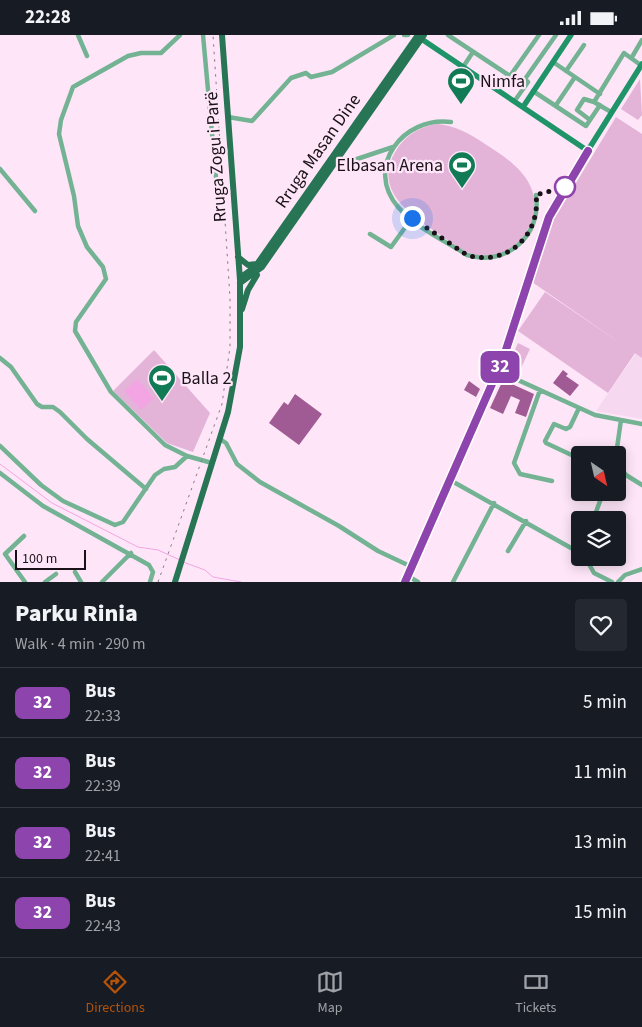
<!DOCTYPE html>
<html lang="en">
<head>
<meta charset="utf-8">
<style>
	:root { --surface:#171b24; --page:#242831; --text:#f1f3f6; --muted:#9ea1a6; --line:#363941; --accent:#b45309 }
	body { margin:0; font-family:"Source Sans 3",sans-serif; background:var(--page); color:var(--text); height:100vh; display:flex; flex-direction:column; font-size:19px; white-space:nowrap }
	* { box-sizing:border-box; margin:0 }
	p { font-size:16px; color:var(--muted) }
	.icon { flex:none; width:28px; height:28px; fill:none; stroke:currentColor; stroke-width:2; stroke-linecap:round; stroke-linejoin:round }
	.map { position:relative; height:547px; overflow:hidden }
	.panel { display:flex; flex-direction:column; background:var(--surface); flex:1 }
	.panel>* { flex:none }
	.badge { padding:0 10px; border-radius:8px; font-size:18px; line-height:32px }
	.needle { width:32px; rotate:146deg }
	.tools { position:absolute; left:571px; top:411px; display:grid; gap:10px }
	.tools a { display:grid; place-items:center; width:55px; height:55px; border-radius:5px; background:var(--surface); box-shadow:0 2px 12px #0003; font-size:25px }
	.scale { position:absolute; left:15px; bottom:12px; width:71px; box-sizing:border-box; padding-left:5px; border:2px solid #191117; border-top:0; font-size:14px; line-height:18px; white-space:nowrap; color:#191117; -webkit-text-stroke:4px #fee6f8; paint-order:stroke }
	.you { position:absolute; width:25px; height:25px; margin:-12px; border:4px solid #fff; border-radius:50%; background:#1a73e8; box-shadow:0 0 0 8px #1a73e833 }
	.map>.badge { position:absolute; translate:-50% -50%; box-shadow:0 0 0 2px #fff }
	.round { display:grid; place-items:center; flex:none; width:52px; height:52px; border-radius:5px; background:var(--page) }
	.headline { display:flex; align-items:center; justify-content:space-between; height:85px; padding:0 15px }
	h1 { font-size:24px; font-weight:800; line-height:38px }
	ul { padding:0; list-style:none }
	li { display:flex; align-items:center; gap:15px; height:70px; padding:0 15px; border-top:1px solid var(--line) }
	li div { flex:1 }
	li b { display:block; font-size:19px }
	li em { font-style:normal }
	li .badge { min-width:55px; font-weight:700; text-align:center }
	.status { display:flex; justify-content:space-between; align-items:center; height:35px; padding:0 25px; background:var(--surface); direction:ltr }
	.status svg { height:14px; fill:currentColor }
	.dock { display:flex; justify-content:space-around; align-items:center; height:70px; border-top:1px solid var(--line); background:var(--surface); font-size:14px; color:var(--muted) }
	.dock a { display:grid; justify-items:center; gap:2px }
	.dock .on { color:var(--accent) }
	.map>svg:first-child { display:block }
</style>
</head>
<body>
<div class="status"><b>22:28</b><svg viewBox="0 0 49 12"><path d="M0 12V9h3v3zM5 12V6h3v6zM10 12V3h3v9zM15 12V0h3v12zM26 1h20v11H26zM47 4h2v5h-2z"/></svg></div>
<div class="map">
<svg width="642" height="547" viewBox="0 0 642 547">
	<rect width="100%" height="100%" fill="#fee6f8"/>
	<!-- built -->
	<path fill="#f6d9f0" d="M636,318L642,323V384L596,376Z"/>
	<!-- green -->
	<path fill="#e3b3d8" d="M640,44L642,80L638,85L621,74Z
		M616,82L642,99V323L532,247L554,184Z
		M437,89C455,90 470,99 485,109C519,130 551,156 525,199C518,211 502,220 488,221C469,222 455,210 440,200C409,179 369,153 399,111C408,99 422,91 437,89Z
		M545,257L635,318L608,358L518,296Z
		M518,308L530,314L520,335L508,330Z
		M154,315L210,378L193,417L167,408L113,356Z"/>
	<!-- water -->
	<path fill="#f2a5e2" d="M137,344L154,363L141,375L124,356Z"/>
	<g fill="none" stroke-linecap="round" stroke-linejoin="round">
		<!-- stream -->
		<path stroke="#f2a5e2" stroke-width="1" d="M0,429L52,468L138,512L158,515L180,525
			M183,527L205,535L213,542L241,547"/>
	</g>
	<!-- building -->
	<path fill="#a15b94" d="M563,335L568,339L566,341L579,350L570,361L553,348Z
		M503,345L534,359L526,382L515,378L520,365L511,361L503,379L490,373Z
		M469,346L480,354L476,362L464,355Z
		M295,359L322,379L299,410L269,388L284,367L288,370Z"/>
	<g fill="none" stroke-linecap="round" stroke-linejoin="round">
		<!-- street -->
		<path stroke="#73b394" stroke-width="4.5" d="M78,0L87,21
			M180,0L161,18H141L128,21L73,52L61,85L59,99L74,161L78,191L87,212L103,232L106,244L76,287L75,296L111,357L165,410L187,421
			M203,0L218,164
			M404,0H408
			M448,0L510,41L539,0
			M632,22L642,5
			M553,27L600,59
			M463,32L473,17
			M566,36L584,10
			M533,56L586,91L600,70
			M516,64L528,47L525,44L556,0
			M556,70L575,42
			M611,77L594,67L624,18L642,31
			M228,82L252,86L291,43L306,38L311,42L332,37L394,0
			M590,85L577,75L584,64L594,67
			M451,87C403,81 364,132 398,172C415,192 445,206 467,220C506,232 542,201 536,160
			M337,125L348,127L393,112
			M0,134L35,176
			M370,199L391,212L412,183
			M0,323L11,332L37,369L42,372H53L60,377L87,404L146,454
			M498,336L595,380L642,389
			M540,355L514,428L520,439L552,446
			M579,373L570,392L566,394L554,389L545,406L546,408L580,424
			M220,404L226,408L237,429L260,447L339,491L378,516L412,532
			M0,411L41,450L63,466L115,490L123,487L155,440L164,434L175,432L187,421L212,428
			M616,420L621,385
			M618,430L626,440L642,450
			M0,438L43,471L149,530L153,537L150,547
			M450,445L580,518
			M603,458L596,477L603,485
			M24,501L5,519L25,547
			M508,516L526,486
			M585,522L594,538L612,547
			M75,537L81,547
			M408,541L418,547
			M45,547L56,539
			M102,547L131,518
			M453,547L494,468
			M618,547L625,540L642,534"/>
		<!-- secondary -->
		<path stroke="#1e9468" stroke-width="5.5" d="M417,1L588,116
			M523,72L571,0
			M405,547L503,324L549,182L560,160L642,29"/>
		<!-- primary -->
		<path stroke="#287555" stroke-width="6" d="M238,222L248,230L257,229
			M240,243L255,232L418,0
			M240,248L262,232L424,0
			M242,274L248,255L257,240
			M175,547L228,377L240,312V245L222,0"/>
		<!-- rail -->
		<path stroke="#897985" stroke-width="1" stroke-dasharray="2.5 5" stroke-linecap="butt" d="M158,547L222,369L230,312V263L213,0"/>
	</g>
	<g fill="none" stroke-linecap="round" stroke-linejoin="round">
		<!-- line casing -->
		<g stroke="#fff" stroke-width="11">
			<path id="line" d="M405,547L503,324L549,182L588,116"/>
		</g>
		<!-- line -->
		<use href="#line" stroke="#8e44ad" stroke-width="8"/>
		<!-- walk -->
		<path stroke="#191117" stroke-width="5" stroke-dasharray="0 9" d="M412,183L467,220C506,232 541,201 536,160L565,152"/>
	</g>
	<!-- icons -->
	<defs>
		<g id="stadium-pin" transform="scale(1.4375)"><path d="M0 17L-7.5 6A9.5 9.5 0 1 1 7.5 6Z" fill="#117b55" stroke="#fee6f8"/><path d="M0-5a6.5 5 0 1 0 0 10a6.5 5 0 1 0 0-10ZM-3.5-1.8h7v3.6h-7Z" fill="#fff"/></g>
	</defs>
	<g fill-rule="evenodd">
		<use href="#stadium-pin" x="461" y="46"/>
		<use href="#stadium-pin" x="462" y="130"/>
		<use href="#stadium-pin" x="162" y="343"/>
	</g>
	<!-- markers -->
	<circle fill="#fff" stroke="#8e44ad" stroke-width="2.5" cx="565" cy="152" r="10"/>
	<g text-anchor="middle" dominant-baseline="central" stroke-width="4.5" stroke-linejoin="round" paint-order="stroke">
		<!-- poi labels -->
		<g font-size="18" fill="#191117" stroke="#fee6f8" text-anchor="start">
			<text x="480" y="46">Nimfa</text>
			<text x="443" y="130" text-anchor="end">Elbasan Arena</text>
			<text x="181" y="343">Balla 2</text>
		</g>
		<!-- street labels -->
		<g font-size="18" fill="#191117" stroke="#fee6f8">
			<text transform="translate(318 116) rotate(-55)">Rruga Masan Dine</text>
			<text transform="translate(216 122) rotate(-94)">Rruga Zogu i Parë</text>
		</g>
	</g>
</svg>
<div class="tools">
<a><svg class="needle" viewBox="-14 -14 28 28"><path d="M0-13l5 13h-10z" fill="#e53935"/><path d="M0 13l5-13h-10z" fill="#9ea1a6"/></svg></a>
<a><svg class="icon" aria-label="layers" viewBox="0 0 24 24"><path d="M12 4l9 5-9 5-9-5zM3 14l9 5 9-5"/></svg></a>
</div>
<div class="scale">100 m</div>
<div class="you" style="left:412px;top:183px"></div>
<b class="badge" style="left:500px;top:332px;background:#8e44ad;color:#fff">32</b>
</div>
<section class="panel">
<div class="headline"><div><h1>Parku Rinia</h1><p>Walk · 4 min · 290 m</p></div><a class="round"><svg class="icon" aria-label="heart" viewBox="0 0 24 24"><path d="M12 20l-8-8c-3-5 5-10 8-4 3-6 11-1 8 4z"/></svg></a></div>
<ul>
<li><span class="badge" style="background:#8e44ad;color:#fff">32</span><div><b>Bus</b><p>22:33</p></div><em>5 min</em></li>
<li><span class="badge" style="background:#8e44ad;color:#fff">32</span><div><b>Bus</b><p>22:39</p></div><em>11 min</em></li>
<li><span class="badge" style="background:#8e44ad;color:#fff">32</span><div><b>Bus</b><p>22:41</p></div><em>13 min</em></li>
<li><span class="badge" style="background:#8e44ad;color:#fff">32</span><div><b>Bus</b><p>22:43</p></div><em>15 min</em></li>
</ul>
</section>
<nav class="dock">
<a class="on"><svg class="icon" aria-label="directions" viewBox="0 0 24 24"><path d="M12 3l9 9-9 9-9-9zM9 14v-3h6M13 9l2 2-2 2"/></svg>Directions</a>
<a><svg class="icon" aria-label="map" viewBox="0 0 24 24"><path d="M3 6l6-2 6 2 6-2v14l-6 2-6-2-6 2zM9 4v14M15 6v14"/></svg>Map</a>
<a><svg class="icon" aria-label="tickets" viewBox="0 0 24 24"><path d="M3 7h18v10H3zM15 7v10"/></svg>Tickets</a>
</nav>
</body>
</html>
